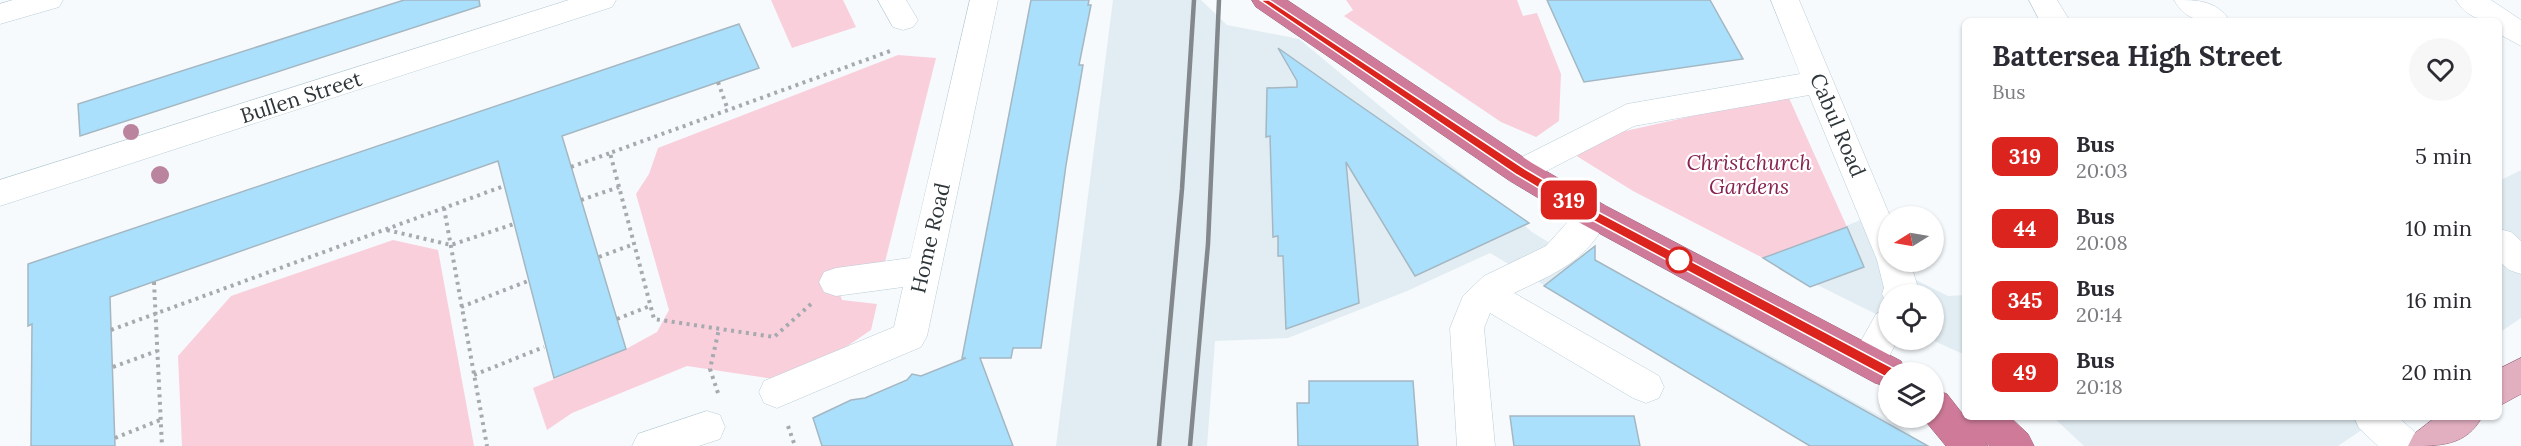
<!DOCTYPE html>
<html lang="en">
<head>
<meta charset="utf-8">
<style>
	:root { --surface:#fff; --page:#f7f7f7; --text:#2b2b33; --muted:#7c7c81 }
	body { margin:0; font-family:Lora,serif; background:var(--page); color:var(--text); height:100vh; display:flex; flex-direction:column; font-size:22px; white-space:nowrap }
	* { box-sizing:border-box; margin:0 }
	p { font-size:20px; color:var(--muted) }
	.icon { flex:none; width:33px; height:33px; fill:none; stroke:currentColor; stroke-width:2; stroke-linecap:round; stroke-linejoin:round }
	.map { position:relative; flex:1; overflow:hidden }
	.sheet { position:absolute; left:1962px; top:18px; width:540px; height:402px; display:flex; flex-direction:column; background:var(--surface); border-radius:9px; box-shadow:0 2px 4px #0004 }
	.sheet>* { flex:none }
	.badge { padding:0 12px; border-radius:9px; font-size:21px; line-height:39px }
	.needle { width:39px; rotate:259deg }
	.fabs { position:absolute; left:1878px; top:206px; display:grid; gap:12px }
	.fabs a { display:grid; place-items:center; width:66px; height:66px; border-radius:50%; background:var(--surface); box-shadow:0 2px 4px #0004; font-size:30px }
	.map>.badge { position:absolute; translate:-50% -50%; box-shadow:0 0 0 3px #fff }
	.round { display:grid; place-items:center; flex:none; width:63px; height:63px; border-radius:32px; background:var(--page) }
	.headline { display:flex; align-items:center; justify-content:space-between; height:102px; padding:0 30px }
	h1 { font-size:28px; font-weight:800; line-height:45px }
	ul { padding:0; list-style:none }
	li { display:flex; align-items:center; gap:18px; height:72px; padding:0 30px }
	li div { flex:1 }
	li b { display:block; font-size:22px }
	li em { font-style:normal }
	li .badge { min-width:66px; font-weight:700; text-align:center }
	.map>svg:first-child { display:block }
</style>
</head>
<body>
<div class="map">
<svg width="2521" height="446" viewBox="0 0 2521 446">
	<rect width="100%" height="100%" fill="#f6fafd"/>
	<!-- built -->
	<path fill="#e2edf3" d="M1113,0H1201L1227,25L1299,39L1532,232L1600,274L1672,312L1678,304L1909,432L1917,446H1813L1490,253L1407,291L1288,338L1215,341L1207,446H1056Z
		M2521,170V318L2499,333V181Z
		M1866,218L1890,267L1948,296L1965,295V355L1930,339H1934V294H1888V320L1763,258Z
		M2053,417H2381L2338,446H2084Z"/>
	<!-- green -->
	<path fill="#f9cfdc" d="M771,0H843L856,27L792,48Z
		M1346,0H1517L1523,16L1537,13L1561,74L1559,121L1536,137L1501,122L1344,16L1353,10Z
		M898,55L936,58L883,270L836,282L842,300L877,304L871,330L837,353L780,380L687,366L572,413L547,430L533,388L626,349L657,332L669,310L636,194L649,174L658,148Z
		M1789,98L1847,227L1763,258L1633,191L1575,155L1612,134L1706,113Z
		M393,240L438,250L474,446H182L178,356L231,296Z"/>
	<!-- building -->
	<path fill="#aae0fc" stroke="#a4b7c2" stroke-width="1.5" d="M404,0H479L480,6L80,136L78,104Z
		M1031,0H1089L1088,5H1091L1079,65H1083L1066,165L1041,348H1013L1011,358H980L1013,446H822L813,418L851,400L865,398L907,380L912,374L921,376L966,358H962Z
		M1547,0H1710L1743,59L1584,82Z
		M739,24L759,68L562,136L626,349L554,378L498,161L110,297L115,446H31L32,324L28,326V264Z
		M1278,48L1339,91L1529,223L1415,276L1346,162L1359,303L1286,329L1283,256H1278V236L1273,237L1270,136L1266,137L1267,88L1297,87V81Z
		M1847,227L1864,267L1810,287L1763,258Z
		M1595,246V260L1928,446H1810L1544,286Z
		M1309,381H1413L1418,446H1298L1297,403H1309Z
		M1510,416H1634L1640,446H1514Z"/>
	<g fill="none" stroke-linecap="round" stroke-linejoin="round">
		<!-- minor casing -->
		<g stroke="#b9cdd7" stroke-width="1">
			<path id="minor" d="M13,0H63L59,7L0,24V4Z
				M569,0H616L612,7L0,206V180Z
				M878,0H906L918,20L913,27L903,30L893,27Z
				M970,0H998L927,336L921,347L777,408L764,403L759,392L764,381L894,327L903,287L836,296L824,292L819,282L824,272L836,268L910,258Z
				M1771,0H1799L1890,216L1888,261H1910L1918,288L1916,294H1888L1887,304L1882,294L1884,288L1877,260L1809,95L1634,126L1521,184L1510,181L1505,172L1510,163L1627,104L1800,74Z
				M2029,0H2057L2070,21H2040Z
				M2174,0C2198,0 2216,0 2230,21C2205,21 2188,24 2174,0Z
				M2456,0H2491L2521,20V46L2499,34V21C2481,21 2466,17 2456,0Z
				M1594,202L1606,206L1610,215C1587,261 1558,272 1514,293L1659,376L1664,387L1659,398L1646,403L1633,398L1490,313L1484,328L1495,446H1457L1450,328L1463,296L1484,276L1546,246L1582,206Z
				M2499,229L2511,232L2521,241V274L2509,270L2499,261Z
				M1888,309V339H1898L1881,372L1868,376L1855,372L1850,361L1876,314Z
				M707,411L720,415L725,427L720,439L699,446H632L638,434Z
				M2354,417H2398L2417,434L2423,446H2378L2359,428Z"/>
		</g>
		<!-- major casing -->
		<g stroke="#966277" stroke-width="1">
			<path id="major" d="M2521,358V394L2499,406V369Z
				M2436,417H2482C2466,446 2441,446 2408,446L2414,434Z"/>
		</g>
		<!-- highway casing -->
		<g stroke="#966277" stroke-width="1">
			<path id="highway" d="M1252,0H1287L1532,163L1606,206L1901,361L1906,372H1888V387L1875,383L1582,224L1510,181L1256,7Z
				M1934,389L1947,394L1965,417H2010L2028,434L2034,446H1990L1985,442L1988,446H1946L1922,417H1934Z"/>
		</g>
		<!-- path -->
		<path stroke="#a5aaae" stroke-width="4" stroke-dasharray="3 4.5" stroke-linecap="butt" d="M718,82L728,110
			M571,167L610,153
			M581,200L619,187
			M444,208L487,446
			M387,230L451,245L514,224
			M599,257L634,244
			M154,282L162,446
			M811,304L774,337L654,319L610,153L893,50
			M461,307L528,281
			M617,319L650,306
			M111,330L504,186
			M113,367L157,351
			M474,375L544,347
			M718,393L710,369L719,329
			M788,426L795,446
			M115,438L160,420"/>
		<!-- minor -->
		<use href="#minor" fill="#fff" fill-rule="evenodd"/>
		<!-- major -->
		<use href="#major" fill="#e2afc1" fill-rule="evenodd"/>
		<!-- highway -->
		<use href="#highway" fill="#ce7a98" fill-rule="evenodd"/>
		<!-- rail -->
		<path stroke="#82888c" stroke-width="4.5" d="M1159,446L1182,189L1194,0
			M1190,446L1208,244L1219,0"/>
	</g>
	<!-- trees -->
	<g fill="#ba839e">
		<circle cx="131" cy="132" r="8"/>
		<circle cx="160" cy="175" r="9"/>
	</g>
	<!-- line -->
	<path fill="#dc241f" stroke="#fff" stroke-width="1.5" d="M1260,0H1269L1525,169L1598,212L1893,368V376H1884L1590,219L1517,175Z"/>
	<!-- markers -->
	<circle fill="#fff" stroke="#dc241f" stroke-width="3" cx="1679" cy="260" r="12"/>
	<g text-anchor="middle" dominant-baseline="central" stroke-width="4.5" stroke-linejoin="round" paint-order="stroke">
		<!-- street labels -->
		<g font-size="21" fill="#2e363a" stroke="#fff">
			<text transform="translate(301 97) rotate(-18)">Bullen Street</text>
			<text transform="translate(1838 125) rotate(67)">Cabul Road</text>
			<text transform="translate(930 238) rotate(-77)">Home Road</text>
		</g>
		<!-- park labels -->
		<g font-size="21" font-style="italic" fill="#882250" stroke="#fff">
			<text x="1749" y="162">Christchurch<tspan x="1749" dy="24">Gardens</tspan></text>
		</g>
	</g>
</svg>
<div class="fabs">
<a><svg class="needle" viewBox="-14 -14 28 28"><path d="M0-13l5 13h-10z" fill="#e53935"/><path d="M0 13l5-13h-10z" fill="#7c7c81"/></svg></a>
<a><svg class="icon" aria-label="locate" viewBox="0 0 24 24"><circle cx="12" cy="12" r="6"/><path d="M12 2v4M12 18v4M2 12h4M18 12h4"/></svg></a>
<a><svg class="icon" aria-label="layers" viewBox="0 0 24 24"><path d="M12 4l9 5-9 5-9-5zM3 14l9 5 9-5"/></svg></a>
</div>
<b class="badge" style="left:1569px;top:200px;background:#dc241f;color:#fff">319</b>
<section class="sheet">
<div class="headline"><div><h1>Battersea High Street</h1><p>Bus</p></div><a class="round"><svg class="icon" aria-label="heart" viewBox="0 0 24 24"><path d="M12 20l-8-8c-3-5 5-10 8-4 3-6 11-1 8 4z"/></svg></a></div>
<ul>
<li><span class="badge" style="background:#dc241f;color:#fff">319</span><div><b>Bus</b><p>20:03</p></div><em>5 min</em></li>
<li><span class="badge" style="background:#dc241f;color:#fff">44</span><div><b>Bus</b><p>20:08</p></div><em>10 min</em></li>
<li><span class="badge" style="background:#dc241f;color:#fff">345</span><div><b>Bus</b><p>20:14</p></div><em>16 min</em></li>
<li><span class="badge" style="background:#dc241f;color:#fff">49</span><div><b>Bus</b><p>20:18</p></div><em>20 min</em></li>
</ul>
</section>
</div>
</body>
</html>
